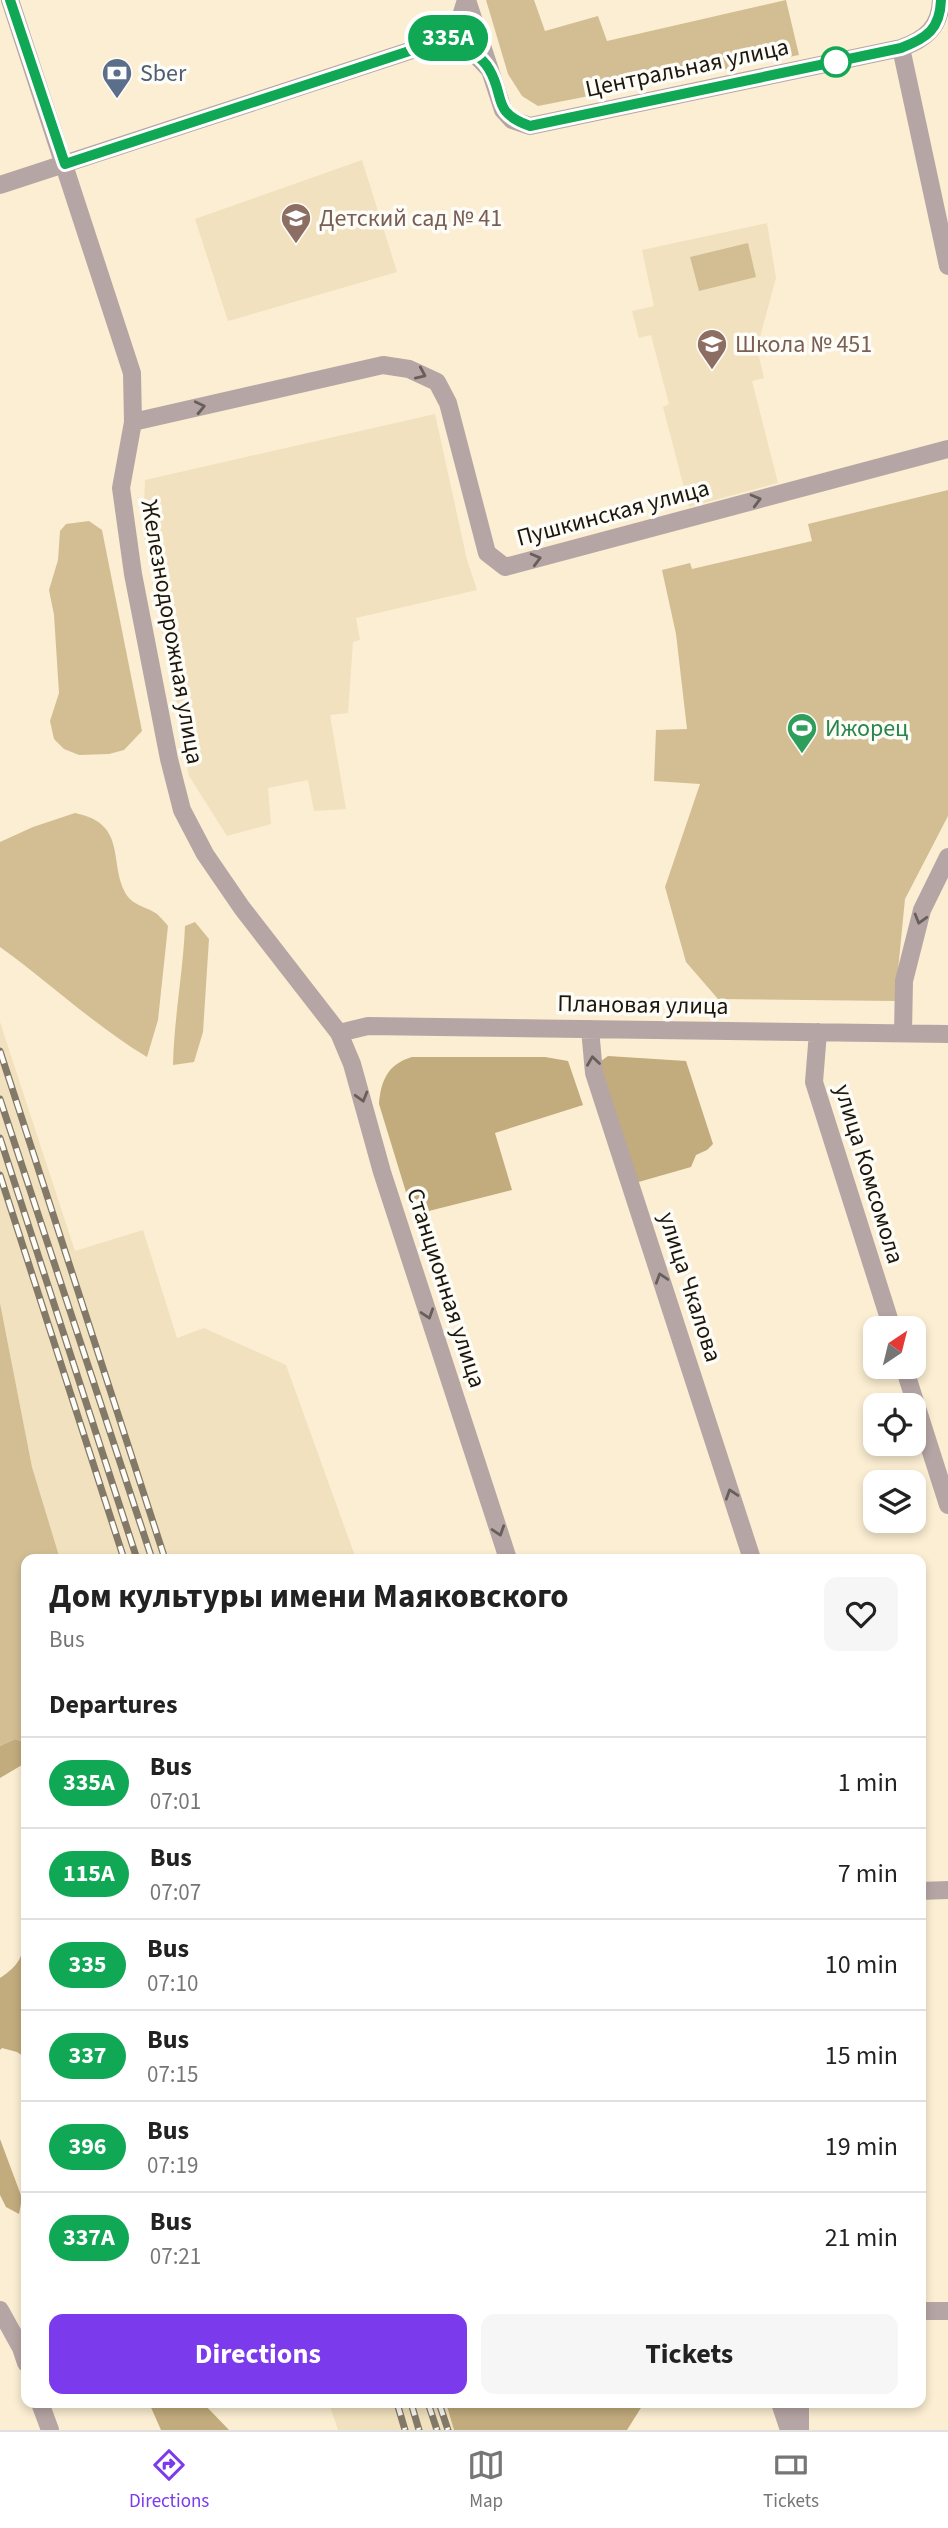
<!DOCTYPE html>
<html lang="en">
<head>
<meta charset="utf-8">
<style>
	:root { --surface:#fff; --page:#f6f6f6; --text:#222; --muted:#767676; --line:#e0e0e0; --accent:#7c3aed }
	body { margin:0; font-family:"Source Sans 3",sans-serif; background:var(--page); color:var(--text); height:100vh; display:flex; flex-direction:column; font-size:26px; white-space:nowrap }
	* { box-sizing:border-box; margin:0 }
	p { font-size:23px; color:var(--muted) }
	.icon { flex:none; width:38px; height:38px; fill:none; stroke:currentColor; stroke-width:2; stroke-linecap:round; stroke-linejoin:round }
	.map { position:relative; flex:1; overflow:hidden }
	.panel { position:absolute; left:21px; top:1554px; width:905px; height:854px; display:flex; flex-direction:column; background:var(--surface); border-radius:14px; box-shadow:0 4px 10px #0003 }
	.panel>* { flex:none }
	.badge { padding:0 14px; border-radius:23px; font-size:24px; line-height:46px }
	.needle { width:46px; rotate:35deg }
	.tools { position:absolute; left:863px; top:1316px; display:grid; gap:14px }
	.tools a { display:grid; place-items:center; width:63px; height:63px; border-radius:14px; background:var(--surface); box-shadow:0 4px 10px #0003; font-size:35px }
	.map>.badge { position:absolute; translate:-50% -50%; box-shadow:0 0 0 4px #fff }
	h2 { padding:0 28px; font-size:26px; line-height:63px }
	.round { display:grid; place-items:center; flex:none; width:74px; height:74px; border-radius:14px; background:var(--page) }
	.headline { display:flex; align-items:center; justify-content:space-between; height:119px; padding:0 28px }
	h1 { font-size:33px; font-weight:700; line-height:52px }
	.cta { display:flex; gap:14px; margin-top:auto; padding:14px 28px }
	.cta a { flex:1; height:80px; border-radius:14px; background:var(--accent); color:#fff; font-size:28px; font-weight:700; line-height:80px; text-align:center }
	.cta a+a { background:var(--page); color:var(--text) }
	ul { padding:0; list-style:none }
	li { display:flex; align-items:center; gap:21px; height:91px; padding:0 28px; border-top:2px solid var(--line) }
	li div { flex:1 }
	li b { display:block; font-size:26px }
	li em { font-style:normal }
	li .badge { min-width:77px; font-weight:700; text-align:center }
	.tabs { display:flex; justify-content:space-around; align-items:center; height:98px; border-top:2px solid var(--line); background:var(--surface); font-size:19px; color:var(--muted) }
	.tabs a { display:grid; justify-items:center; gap:4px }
	.tabs .active { color:var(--accent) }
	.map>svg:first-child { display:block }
</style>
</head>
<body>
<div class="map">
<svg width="948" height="2430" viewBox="0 0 948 2430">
	<rect width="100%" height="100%" fill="#fbeed2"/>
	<!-- built -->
	<path fill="#f1e1be" d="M362,160L397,272L228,321L195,219Z
		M767,223L776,278L757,348L764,378L752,381L778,483L689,507L663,407L669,404L651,335L639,338L632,311L654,306L642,250Z
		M435,414L467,560L477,590L356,618L360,640L353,642L348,713L330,715L346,809L314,811L308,780L268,788L271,824L227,836L189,776L143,531L145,480Z
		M0,1022L75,1251L143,1230L177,1338L204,1328L286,1365L356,1559H60L32,1467L0,1303Z
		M329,2403H446L454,2430H338Z"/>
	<!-- green -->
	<path fill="#d3be94" d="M486,0H534L545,31L598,16L607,41L786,0L799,55L538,106L522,96L508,74Z
		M748,243L756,277L699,291L690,257Z
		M948,490V816L905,899L895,1001L718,999L686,962L665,887L700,784L654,781L656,730L687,729L676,634L662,570L690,563L692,569L812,541L808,524Z
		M89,521L102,530L142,731L124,750L109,754L79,755L64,749L54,739L50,721L59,693L54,615L49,590L58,560L60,531L66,524Z
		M75,813C131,824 106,868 129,898C136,906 149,908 157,914C161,918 165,922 168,926L158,1020L147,1057C94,1025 50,983 0,947V842L33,827Z
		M195,922L209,939L203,1032L194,1062L173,1065C174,1018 183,973 185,926Z
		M0,1303L32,1467L60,1559H26V1743L15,1739L0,1746Z"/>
	<!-- forest -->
	<path fill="#c2ab7d" d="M608,1056L686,1061L713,1144L707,1150L696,1155L691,1167L635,1183L600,1072L601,1061Z
		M412,1057H545L568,1061L583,1105L495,1133L512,1190L413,1215L379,1104C381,1080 388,1064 412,1057Z
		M15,1739L26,1743V1765H22L0,1778V1746Z
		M26,1908V2058L17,2052L2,2048L0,2050V1978C24,1962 25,1951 23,1924C23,1917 22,1914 26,1908Z
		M0,2139L22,2198L19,2214L6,2207L0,2195Z
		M149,2403H203L229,2430H161Z
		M446,2403H644L627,2430H454Z"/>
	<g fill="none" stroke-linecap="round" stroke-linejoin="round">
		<!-- minor -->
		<path stroke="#b5a6a5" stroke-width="18" d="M10,0L132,373L133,422L121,488L133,574L169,759L182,810L205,854L242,908L339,1033L352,1064L382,1172L508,1559
			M467,0L503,110L512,120L530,126L901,48C926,39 940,27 941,0
			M449,38L474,53L488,68
			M901,48L948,266
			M0,185L449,38L461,16L466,0
			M133,422L383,365L409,369L437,382L448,403L487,553L505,567L948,449
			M590,1029L594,1073L752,1559
			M818,1032L814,1082L892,1328
			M339,1033L368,1026L948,1034
			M903,1033L904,981L922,910L948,857
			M904,1367L948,1505
			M920,1891L948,1890
			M0,2310L21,2348L26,2363
			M920,2311H948
			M40,2403L50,2430
			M780,2403L789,2430
			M800,2403V2430"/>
		<!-- rail casing -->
		<g stroke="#827968" stroke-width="7">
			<path id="rail" d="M0,1051L165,1559
				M0,1099L152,1559
				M0,1138L137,1559
				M0,1175L124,1559
				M397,2403L405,2430
				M411,2403L419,2430
				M428,2403L437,2430
				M439,2403L448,2430"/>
		</g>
		<!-- rail -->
		<use href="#rail" stroke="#fefcf6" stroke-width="4.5" stroke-dasharray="13" stroke-linecap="butt"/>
	</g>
	<!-- one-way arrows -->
	<defs><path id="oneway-chevron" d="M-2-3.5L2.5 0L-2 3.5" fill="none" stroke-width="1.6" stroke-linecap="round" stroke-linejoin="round" transform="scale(1.75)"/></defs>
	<g stroke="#685e5a">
		<use href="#oneway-chevron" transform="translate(421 374) rotate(24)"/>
		<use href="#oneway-chevron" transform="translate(200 407) rotate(-13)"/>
		<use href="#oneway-chevron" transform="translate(756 500) rotate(-15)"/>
		<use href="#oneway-chevron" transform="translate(536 559) rotate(-15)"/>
		<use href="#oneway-chevron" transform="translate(920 919) rotate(106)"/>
		<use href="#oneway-chevron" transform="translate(593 1061) rotate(-98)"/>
		<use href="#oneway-chevron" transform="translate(362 1097) rotate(74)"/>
		<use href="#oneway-chevron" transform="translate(661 1278) rotate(-108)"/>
		<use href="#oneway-chevron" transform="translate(428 1314) rotate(72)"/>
		<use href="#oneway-chevron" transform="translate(731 1494) rotate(-108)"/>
		<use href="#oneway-chevron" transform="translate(499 1531) rotate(72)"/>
	</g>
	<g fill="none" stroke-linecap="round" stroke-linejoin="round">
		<!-- line casing -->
		<g stroke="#fff" stroke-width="16">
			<path id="line" d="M10,0L65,164L449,38C463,46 481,55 489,69C506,98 491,112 530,126L901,48C927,38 940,29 941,0"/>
		</g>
		<!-- line -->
		<use href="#line" stroke="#10a855" stroke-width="10"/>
	</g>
	<!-- icons -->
	<defs>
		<g id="bank-pin" transform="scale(1.575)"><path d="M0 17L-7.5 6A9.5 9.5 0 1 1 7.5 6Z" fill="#5c6f8a" stroke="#fefcf6"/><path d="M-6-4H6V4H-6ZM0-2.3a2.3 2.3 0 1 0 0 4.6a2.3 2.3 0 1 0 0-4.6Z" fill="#fff"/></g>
		<g id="school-pin" transform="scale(1.575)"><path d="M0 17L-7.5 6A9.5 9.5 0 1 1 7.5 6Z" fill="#8d6e63" stroke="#fefcf6"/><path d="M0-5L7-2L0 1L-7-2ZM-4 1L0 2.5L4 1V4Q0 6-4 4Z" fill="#fff"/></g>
		<g id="stadium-pin" transform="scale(1.575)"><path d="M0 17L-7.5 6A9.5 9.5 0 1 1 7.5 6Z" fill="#2e9e5b" stroke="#fefcf6"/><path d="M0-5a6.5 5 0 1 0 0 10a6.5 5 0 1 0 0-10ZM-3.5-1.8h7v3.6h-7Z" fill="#fff"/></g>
	</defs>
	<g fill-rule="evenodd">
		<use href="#bank-pin" x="117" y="73"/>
		<use href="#school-pin" x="296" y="218"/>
		<use href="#school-pin" x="712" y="344"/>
		<use href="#stadium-pin" x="802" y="728"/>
	</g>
	<!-- markers -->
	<circle fill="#fff" stroke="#10a855" stroke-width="3.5" cx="836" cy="62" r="14"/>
	<g text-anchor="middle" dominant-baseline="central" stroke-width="7" stroke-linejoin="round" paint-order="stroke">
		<!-- street labels -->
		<g font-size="24" fill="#1c170e" stroke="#fefcf6">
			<text transform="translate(687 68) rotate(-12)">Центральная улица</text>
			<text transform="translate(613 513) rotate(-15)">Пушкинская улица</text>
			<text transform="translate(172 632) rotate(80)">Железнодорожная улица</text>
			<text transform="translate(643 1005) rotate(1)">Плановая улица</text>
			<text transform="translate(869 1174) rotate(73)">улица Комсомола</text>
			<text transform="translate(690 1287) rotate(72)">улица Чкалова</text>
			<text transform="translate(446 1288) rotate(72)">Станционная улица</text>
		</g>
		<!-- service labels -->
		<g font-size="24" fill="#4e5e75" stroke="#fefcf6" text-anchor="start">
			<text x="140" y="73">Sber</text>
		</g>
		<!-- education labels -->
		<g font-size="24" fill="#785e54" stroke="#fefcf6" text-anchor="start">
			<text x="319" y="218">Детский сад № 41</text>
			<text x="735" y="344">Школа № 451</text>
		</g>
		<!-- leisure labels -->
		<g font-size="24" fill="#27864d" stroke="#fefcf6" text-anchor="start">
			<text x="825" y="728">Ижорец</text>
		</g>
	</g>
</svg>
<div class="tools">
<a><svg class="needle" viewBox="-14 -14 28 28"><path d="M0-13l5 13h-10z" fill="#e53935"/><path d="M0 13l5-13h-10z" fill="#767676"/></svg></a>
<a><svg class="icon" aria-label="locate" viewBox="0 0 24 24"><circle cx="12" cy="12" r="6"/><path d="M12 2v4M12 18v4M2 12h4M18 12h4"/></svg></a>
<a><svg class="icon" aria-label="layers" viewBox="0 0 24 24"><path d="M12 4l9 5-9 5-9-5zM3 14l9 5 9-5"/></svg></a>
</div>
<b class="badge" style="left:448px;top:38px;background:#10a855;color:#fff">335А</b>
<section class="panel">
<div class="headline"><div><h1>Дом культуры имени Маяковского</h1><p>Bus</p></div><a class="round"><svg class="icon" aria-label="heart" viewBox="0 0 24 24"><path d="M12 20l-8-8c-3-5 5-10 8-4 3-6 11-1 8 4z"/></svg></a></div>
<h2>Departures</h2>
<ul>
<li><span class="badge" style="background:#10a855;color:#fff">335А</span><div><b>Bus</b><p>07:01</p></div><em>1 min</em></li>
<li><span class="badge" style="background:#10a855;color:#fff">115А</span><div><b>Bus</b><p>07:07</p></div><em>7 min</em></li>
<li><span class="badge" style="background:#10a855;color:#fff">335</span><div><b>Bus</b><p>07:10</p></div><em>10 min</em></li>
<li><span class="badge" style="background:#10a855;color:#fff">337</span><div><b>Bus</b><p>07:15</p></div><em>15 min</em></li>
<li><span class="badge" style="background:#10a855;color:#fff">396</span><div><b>Bus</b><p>07:19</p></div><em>19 min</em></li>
<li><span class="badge" style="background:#10a855;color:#fff">337А</span><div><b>Bus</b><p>07:21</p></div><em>21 min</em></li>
</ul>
<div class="cta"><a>Directions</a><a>Tickets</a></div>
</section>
</div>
<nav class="tabs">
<a class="active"><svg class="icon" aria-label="directions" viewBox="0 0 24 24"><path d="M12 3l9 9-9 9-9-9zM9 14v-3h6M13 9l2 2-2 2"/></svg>Directions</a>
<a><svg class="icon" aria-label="map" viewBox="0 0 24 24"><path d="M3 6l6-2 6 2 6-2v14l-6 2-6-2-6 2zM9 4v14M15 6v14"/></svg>Map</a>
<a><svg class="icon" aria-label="tickets" viewBox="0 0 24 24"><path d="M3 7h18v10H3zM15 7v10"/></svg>Tickets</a>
</nav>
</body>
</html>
